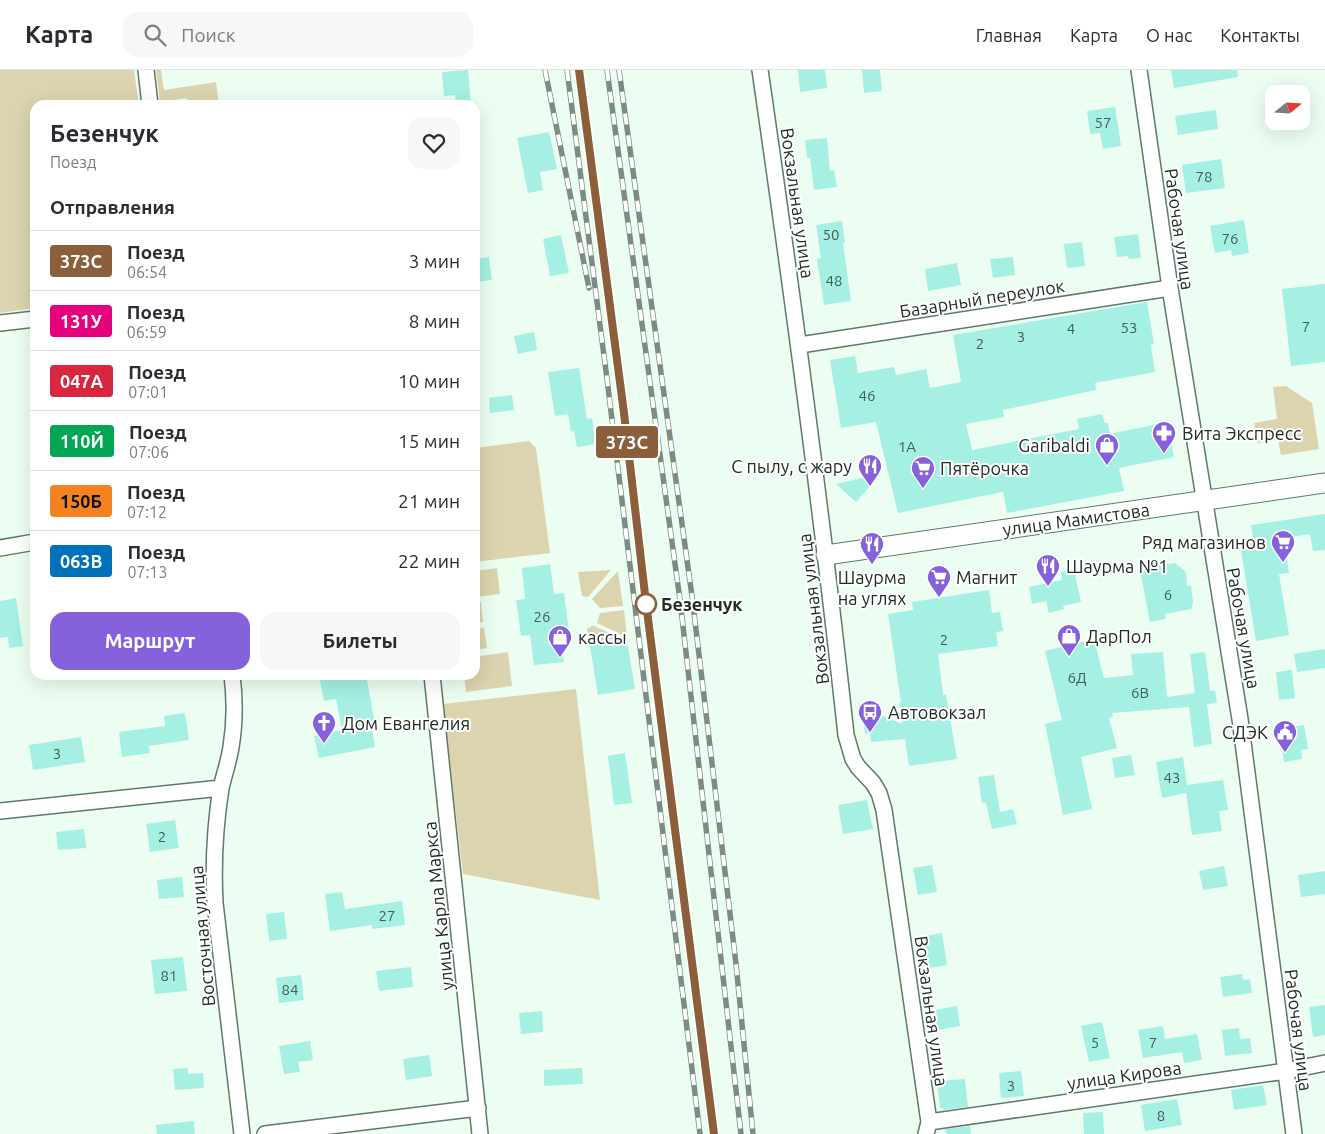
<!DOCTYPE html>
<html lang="ru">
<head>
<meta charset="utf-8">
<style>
	:root { --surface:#fff; --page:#f7f7f7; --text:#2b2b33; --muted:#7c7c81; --line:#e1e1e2; --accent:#8661dc }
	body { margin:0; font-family:Ubuntu,sans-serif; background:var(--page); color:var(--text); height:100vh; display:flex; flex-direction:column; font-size:19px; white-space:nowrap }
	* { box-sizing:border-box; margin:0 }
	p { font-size:16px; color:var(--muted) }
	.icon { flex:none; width:28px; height:28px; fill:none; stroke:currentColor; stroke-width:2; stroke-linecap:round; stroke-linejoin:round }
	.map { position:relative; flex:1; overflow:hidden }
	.details { position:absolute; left:30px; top:30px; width:450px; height:580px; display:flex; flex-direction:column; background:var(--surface); border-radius:15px; box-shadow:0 5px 20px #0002 }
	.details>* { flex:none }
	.badge { padding:0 10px; border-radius:4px; font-size:18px; line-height:32px }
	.needle { width:32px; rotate:72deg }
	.buttons { position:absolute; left:1265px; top:15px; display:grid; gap:10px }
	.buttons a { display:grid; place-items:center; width:45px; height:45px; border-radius:10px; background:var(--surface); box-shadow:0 5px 20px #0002; font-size:25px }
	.map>.badge { position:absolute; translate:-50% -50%; box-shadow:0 0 0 2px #fff }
	h2 { padding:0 20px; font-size:19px; line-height:45px }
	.round { display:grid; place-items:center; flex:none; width:52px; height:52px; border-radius:15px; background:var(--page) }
	.summary { display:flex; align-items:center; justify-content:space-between; height:85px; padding:0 20px }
	h1 { font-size:24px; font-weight:600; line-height:38px }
	.cta { display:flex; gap:10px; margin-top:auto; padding:10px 20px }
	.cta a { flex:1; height:58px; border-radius:15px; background:var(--accent); color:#fff; font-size:20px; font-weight:600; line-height:58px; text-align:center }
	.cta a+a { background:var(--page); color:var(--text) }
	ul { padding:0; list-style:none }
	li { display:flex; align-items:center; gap:15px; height:60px; padding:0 20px; border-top:1px solid var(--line) }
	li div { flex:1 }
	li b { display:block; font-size:19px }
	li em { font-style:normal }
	li .badge { min-width:55px; font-weight:700; text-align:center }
	header { display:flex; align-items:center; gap:30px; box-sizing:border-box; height:70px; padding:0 25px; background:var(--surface); border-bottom:1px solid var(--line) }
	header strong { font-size:24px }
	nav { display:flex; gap:28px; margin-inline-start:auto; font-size:18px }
	.search { width:350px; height:45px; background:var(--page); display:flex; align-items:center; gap:12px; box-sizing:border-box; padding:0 18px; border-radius:15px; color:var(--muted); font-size:19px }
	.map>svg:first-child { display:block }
</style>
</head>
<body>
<header>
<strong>Карта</strong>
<div class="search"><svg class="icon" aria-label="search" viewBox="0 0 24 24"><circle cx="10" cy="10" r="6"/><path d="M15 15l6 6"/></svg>Поиск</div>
<nav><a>Главная</a><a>Карта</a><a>О нас</a><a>Контакты</a></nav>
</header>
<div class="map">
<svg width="1325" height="1064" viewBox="0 0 1325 1064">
	<rect width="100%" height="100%" fill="#ecfef1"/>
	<!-- green -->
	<path fill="#dbd4ae" d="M0,0H134L139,35H35V238L0,243Z
		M156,0H161L164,20L216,12L219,35H188L187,28L160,32Z
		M1286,316L1312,333L1319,379L1281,385L1278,370L1257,373L1254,353L1277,349L1273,317Z
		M529,371L536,378L550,483L475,492V378Z
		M497,498L500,524L475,527V501Z
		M611,500L588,527L582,526L578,502Z
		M618,501L623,536L600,538L592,529Z
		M481,532L483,552L475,553V533Z
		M624,540L627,567L597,553L600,543Z
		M594,555V556L620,568L588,572L587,559Z
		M484,558L487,578L475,580V559Z
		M508,582L512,616L466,622L464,605H475V587Z
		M576,619L600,830L463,804L443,634Z"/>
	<!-- building -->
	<path fill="#a5f0e3" d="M468,0L471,35H456L455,25L444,26L442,2Z
		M798,0H825L827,18L800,22Z
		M862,0H880L882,21L864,23Z
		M1171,0H1237L1238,7L1174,18Z
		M1115,37L1121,76L1103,79L1100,63L1090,64L1087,41Z
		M1216,40L1218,59L1178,65L1175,46Z
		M549,62L557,99L540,102L543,120L528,123L517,68Z
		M827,68L830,101L834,100L837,117L814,120L810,88H807L805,70Z
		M1221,89L1225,118L1186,123L1182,95Z
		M1244,150L1249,183L1232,186L1231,180L1215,183L1210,156Z
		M842,151L845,173H843L851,231L824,235L817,189L821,188L816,155Z
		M1138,164L1141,188L1129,189L1128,186L1117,187L1114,167Z
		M561,165L569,203L550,206L543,169Z
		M1082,172L1085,196L1067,198L1064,174Z
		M489,187L492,210L475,212V189Z
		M1013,187L1015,205L993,208L990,189Z
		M957,193L961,215L928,221L925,199Z
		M1325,214V292L1291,296L1282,219Z
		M1147,232L1154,274L1151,275L1155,302L1095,313L1096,320L1003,340L1004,347L966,354L972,380L1079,359L1077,349L1102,344L1105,353H1108L1110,364L1167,352L1174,387L1119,398L1124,421L1007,443L1003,422L898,443L876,352L841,358L830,290L855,286L858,303L894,297L896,305L926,299L930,318L961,312L953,265Z
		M534,262L537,280L518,284L514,266Z
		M579,298L587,349L592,348L596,374L577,377L574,361L571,362L568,344L555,346L548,302Z
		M512,325L514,340L490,343L489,328Z
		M881,404L856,432L836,414Z
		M1325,444V480L1313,481L1310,464L1284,468L1289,503L1279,504L1289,565L1256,571L1240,475L1254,473L1251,455Z
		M1161,493V495L1175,493L1186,502L1187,516L1191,515L1193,532L1191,539L1165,544L1166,549L1150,552L1139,496Z
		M550,494L554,524L564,523L569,561L560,562L564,592L534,595L530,565L521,566L516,530L525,529L522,498Z
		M1074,499L1081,532L1063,536L1064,539L1049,543L1046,531L1032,534L1029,517L1062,510L1061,502Z
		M989,520L992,543L1000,542L1003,561L996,562L998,576L938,584L943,625H946L957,689L909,696L905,669L871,672L870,663L865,664L863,648L884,646L902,654L899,633L901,632L888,544L913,540L912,532Z
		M16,528L23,576L9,578L8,567L0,568V531Z
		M1094,569L1104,608L1133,605L1131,584L1163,582L1167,627L1195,623L1190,584L1205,582L1210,621L1215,620L1217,633L1207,634L1212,674L1194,677L1189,637L1112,643L1113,647L1109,648L1117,678L1081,687L1092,739L1063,745L1045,654L1062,650L1045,581Z
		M627,570L635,619L598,625L590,576Z
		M1325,579V598L1297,602L1294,584Z
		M1292,600L1295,628L1279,630L1276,602Z
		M319,605H343V607L366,605L376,659L372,660L375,677L319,688L314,666L342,660L336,629L324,631Z
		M185,643L189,670L149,676L150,683L122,687L119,662L165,656L164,646Z
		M1304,655L1308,679L1301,680L1302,689L1284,692L1279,659Z
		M81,667L85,692L33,700L29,675Z
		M625,683L632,733L614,735L608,686Z
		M1131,685L1135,705L1115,708L1112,688Z
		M1183,687L1187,715L1223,710L1228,740L1219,741L1222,761L1192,765L1186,723L1162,728L1156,692Z
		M994,705L1000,742L1013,739L1017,754L992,759L986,733H982L978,707Z
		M867,730L873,759L843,764L838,735Z
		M175,750L179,778L150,782L146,754Z
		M84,759L86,778L58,780L56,762Z
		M932,795L937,822L918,825L913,798Z
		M1224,796L1228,816L1203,820L1199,801Z
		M1325,801V824L1301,827L1298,805Z
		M182,807L184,827L159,829L157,810Z
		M342,822L345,839L402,831L405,855L372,859V855L330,861L325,824Z
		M284,842L287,869L269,871L266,844Z
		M942,863L947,895L925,899L920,867Z
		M183,887L187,921L155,924L151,890Z
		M411,897L413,917L379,921L376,901Z
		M1242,904L1243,910L1250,909L1252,923L1223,927L1220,907Z
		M301,905L304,930L279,933L276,908Z
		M1325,935V965L1313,967L1309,937Z
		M957,936L960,956L932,961L929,941Z
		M542,941L543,962L521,964L519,943Z
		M1102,952L1110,988L1089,992L1081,956Z
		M1163,956L1165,969L1197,964L1202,990L1184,993L1182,982L1143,988L1138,960Z
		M1239,958L1240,969L1250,968L1252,983L1225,986L1222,960Z
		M310,971L313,990L298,992L300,1002L284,1004L279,976Z
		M429,985L432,1006L406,1010L403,989Z
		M188,998V1004L203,1003L204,1018L175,1020L173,999Z
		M582,998L583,1014L544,1016V1000Z
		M1021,1001L1024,1026L1001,1028L999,1003Z
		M965,1009L968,1037L943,1040V1038H940L937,1011Z
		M1263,1015L1267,1035L1234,1040L1231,1020Z
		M1177,1029L1182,1055L1145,1061L1141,1035Z
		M1103,1042L1104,1064H1084L1083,1043Z
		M194,1051L195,1064H157L156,1055Z
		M970,1056L971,1064H946L945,1059Z"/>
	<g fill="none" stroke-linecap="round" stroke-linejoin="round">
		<!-- minor casing -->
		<g stroke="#5f7a67" stroke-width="18">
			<path id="minor" d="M146,0L150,35
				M760,0C792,221 822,442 846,665L853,689L858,697L873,713L879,723L884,740L929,1052L926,1064
				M1139,0L1170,218L1240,649L1294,1064
				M0,253L35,249
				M800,275L1170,218
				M0,478L35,472
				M232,605C235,629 235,653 231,677C229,691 224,705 221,718C215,756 213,795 215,833L242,1064
				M432,605L480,1064
				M0,741L221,718
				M929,1052L1286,1001L1325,993
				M265,1064L478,1038"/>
		</g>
		<!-- tertiary casing -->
		<g stroke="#5f7a67" stroke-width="21">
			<path id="tertiary" d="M826,485L1325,413"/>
		</g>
		<!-- minor -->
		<use href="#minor" stroke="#fff" stroke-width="15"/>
		<!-- tertiary -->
		<use href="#tertiary" stroke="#fff" stroke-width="19"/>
		<!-- rail casing -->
		<g stroke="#7d8c81" stroke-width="5.5">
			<path id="rail" d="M545,0L589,218
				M567,0L607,309L700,1064
				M579,0L624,343L646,533L714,1064
				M607,0L680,530L741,1064
				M619,0L692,526L736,894L753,1064"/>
		</g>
		<!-- rail -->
		<use href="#rail" stroke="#fff" stroke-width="4" stroke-dasharray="11" stroke-linecap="butt"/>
	</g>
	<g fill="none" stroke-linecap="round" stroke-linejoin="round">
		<!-- line casing -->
		<g stroke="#fff" stroke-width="11">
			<path id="line" d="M579,0L624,343L646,533L714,1064"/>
		</g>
		<!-- line -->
		<use href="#line" stroke="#8b5e3c" stroke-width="8"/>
	</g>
	<!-- icons -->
	<defs>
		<g id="pharmacy-pin" transform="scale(1.25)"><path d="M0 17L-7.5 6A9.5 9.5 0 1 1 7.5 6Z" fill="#8661dc" stroke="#fff"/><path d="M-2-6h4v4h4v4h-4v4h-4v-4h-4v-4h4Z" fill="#fff"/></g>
		<g id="shop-pin" transform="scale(1.25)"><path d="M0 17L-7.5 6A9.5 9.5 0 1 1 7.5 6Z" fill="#8661dc" stroke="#fff"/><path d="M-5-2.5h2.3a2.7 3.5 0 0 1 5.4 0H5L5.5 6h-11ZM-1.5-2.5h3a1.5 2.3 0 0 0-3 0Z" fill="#fff"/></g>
		<g id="restaurant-pin" transform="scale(1.25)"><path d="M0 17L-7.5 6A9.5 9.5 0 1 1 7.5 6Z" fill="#8661dc" stroke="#fff"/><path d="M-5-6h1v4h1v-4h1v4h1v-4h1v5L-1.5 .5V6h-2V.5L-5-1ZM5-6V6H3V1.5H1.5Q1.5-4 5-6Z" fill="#fff"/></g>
		<g id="supermarket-pin" transform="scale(1.25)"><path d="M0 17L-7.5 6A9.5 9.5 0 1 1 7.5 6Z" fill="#8661dc" stroke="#fff"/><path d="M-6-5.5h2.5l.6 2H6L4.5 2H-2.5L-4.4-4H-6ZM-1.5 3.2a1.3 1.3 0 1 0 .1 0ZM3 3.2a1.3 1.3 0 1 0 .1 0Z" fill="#fff"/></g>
		<g id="bus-pin" transform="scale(1.25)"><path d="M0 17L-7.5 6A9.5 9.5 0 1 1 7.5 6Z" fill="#8661dc" stroke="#fff"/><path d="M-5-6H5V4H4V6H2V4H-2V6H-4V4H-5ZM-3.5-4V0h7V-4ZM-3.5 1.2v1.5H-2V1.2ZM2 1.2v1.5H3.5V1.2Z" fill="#fff"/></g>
		<g id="church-pin" transform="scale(1.25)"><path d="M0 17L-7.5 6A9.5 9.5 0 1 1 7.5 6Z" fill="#8661dc" stroke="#fff"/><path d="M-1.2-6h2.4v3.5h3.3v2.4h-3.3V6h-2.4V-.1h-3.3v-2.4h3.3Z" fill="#fff"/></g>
		<g id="civic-pin" transform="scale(1.25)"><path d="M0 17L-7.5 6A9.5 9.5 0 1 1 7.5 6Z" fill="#8661dc" stroke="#fff"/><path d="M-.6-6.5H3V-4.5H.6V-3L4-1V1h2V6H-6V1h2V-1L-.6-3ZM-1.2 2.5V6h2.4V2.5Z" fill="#fff"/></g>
	</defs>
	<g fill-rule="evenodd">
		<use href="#pharmacy-pin" x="1164" y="363"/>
		<use href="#shop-pin" x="1107" y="375"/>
		<use href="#restaurant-pin" x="870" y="396"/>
		<use href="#supermarket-pin" x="923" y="398"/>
		<use href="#supermarket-pin" x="1283" y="472"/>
		<use href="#restaurant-pin" x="872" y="474"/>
		<use href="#restaurant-pin" x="1048" y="496"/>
		<use href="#supermarket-pin" x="939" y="507"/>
		<use href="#shop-pin" x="1069" y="566"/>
		<use href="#shop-pin" x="560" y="567"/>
		<use href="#bus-pin" x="870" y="642"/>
		<use href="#church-pin" x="324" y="653"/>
		<use href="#civic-pin" x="1285" y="662"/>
	</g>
	<!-- markers -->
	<circle fill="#fff" stroke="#8b5e3c" stroke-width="2.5" cx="646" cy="534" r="10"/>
	<g text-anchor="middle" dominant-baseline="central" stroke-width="4" stroke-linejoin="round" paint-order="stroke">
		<!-- number labels -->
		<g font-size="15" fill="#415d54">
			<text x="1103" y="52">57</text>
			<text x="1204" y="106">78</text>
			<text x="831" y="164">50</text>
			<text x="1230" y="168">76</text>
			<text x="834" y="210">48</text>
			<text x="1306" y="256">7</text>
			<text x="1129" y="257">53</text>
			<text x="1071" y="258">4</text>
			<text x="1021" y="266">3</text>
			<text x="980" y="273">2</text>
			<text x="867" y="325">46</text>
			<text x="907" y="376">1А</text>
			<text x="1168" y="524">6</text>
			<text x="542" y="546">26</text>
			<text x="944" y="569">2</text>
			<text x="1077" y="607">6Д</text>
			<text x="1140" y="622">6В</text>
			<text x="57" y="683">3</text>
			<text x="1172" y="707">43</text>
			<text x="162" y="766">2</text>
			<text x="387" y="845">27</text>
			<text x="169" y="905">81</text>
			<text x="290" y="919">84</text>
			<text x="1095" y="972">5</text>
			<text x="1153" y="972">7</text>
			<text x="1011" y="1015">3</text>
			<text x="1161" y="1045">8</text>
		</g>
		<!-- street labels -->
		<g font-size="18" fill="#202c24" stroke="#fff">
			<text transform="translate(798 133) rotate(82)">Вокзальная улица</text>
			<text transform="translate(1180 159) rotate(82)">Рабочая улица</text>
			<text transform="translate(982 228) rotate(-9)">Базарный переулок</text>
			<text transform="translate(1076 449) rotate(-8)">улица Мамистова</text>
			<text transform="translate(813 539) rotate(-97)">Вокзальная улица</text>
			<text transform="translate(1244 558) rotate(80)">Рабочая улица</text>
			<text transform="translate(438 836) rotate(-96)">улица Карла Маркса</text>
			<text transform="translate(202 866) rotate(-95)">Восточная улица</text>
			<text transform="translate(932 941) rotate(82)">Вокзальная улица</text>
			<text transform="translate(1299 960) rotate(83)">Рабочая улица</text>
			<text transform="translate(1124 1005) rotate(-8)">улица Кирова</text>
		</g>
		<!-- poi labels -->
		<g font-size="18" fill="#202c24" stroke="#fff" text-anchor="start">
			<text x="1182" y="363">Вита Экспресс</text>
			<text x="1090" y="375" text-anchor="end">Garibaldi</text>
			<text x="852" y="396" text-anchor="end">С пылу, с жару</text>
			<text x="940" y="398">Пятёрочка</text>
			<text x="1266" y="472" text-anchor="end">Ряд магазинов</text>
			<text x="1066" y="496">Шаурма №1</text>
			<text x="872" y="507" text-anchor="middle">Шаурма<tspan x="872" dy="21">на углях</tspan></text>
			<text x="956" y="507">Магнит</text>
			<text x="1086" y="566">ДарПол</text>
			<text x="578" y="567">кассы</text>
			<text x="888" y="642">Автовокзал</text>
			<text x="342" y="653">Дом Евангелия</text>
			<text x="1268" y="662" text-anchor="end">СДЭК</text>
		</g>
		<!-- stop labels -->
		<g font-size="18" font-weight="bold" fill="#202c24" stroke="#fff" text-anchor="start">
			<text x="661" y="534">Безенчук</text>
		</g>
	</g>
</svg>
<div class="buttons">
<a><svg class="needle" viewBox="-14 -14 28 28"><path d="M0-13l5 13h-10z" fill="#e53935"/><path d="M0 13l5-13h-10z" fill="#7c7c81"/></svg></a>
</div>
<b class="badge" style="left:627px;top:372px;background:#8b5e3c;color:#fff">373C</b>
<section class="details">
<div class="summary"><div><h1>Безенчук</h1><p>Поезд</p></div><a class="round"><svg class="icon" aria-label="heart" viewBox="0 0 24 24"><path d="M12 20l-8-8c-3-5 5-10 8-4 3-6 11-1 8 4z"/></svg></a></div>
<h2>Отправления</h2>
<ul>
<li><span class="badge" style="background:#8b5e3c;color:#fff">373C</span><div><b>Поезд</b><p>06:54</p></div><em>3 мин</em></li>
<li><span class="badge" style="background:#e6007e;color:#fff">131У</span><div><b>Поезд</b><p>06:59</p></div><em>8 мин</em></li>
<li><span class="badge" style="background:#d7263d;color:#fff">047А</span><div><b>Поезд</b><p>07:01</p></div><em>10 мин</em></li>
<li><span class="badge" style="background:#00a651;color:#fff">110Й</span><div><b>Поезд</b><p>07:06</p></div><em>15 мин</em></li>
<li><span class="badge" style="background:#f58220;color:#111">150Б</span><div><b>Поезд</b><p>07:12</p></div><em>21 мин</em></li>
<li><span class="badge" style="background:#0072bc;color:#fff">063В</span><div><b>Поезд</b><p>07:13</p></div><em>22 мин</em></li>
</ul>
<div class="cta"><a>Маршрут</a><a>Билеты</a></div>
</section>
</div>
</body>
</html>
